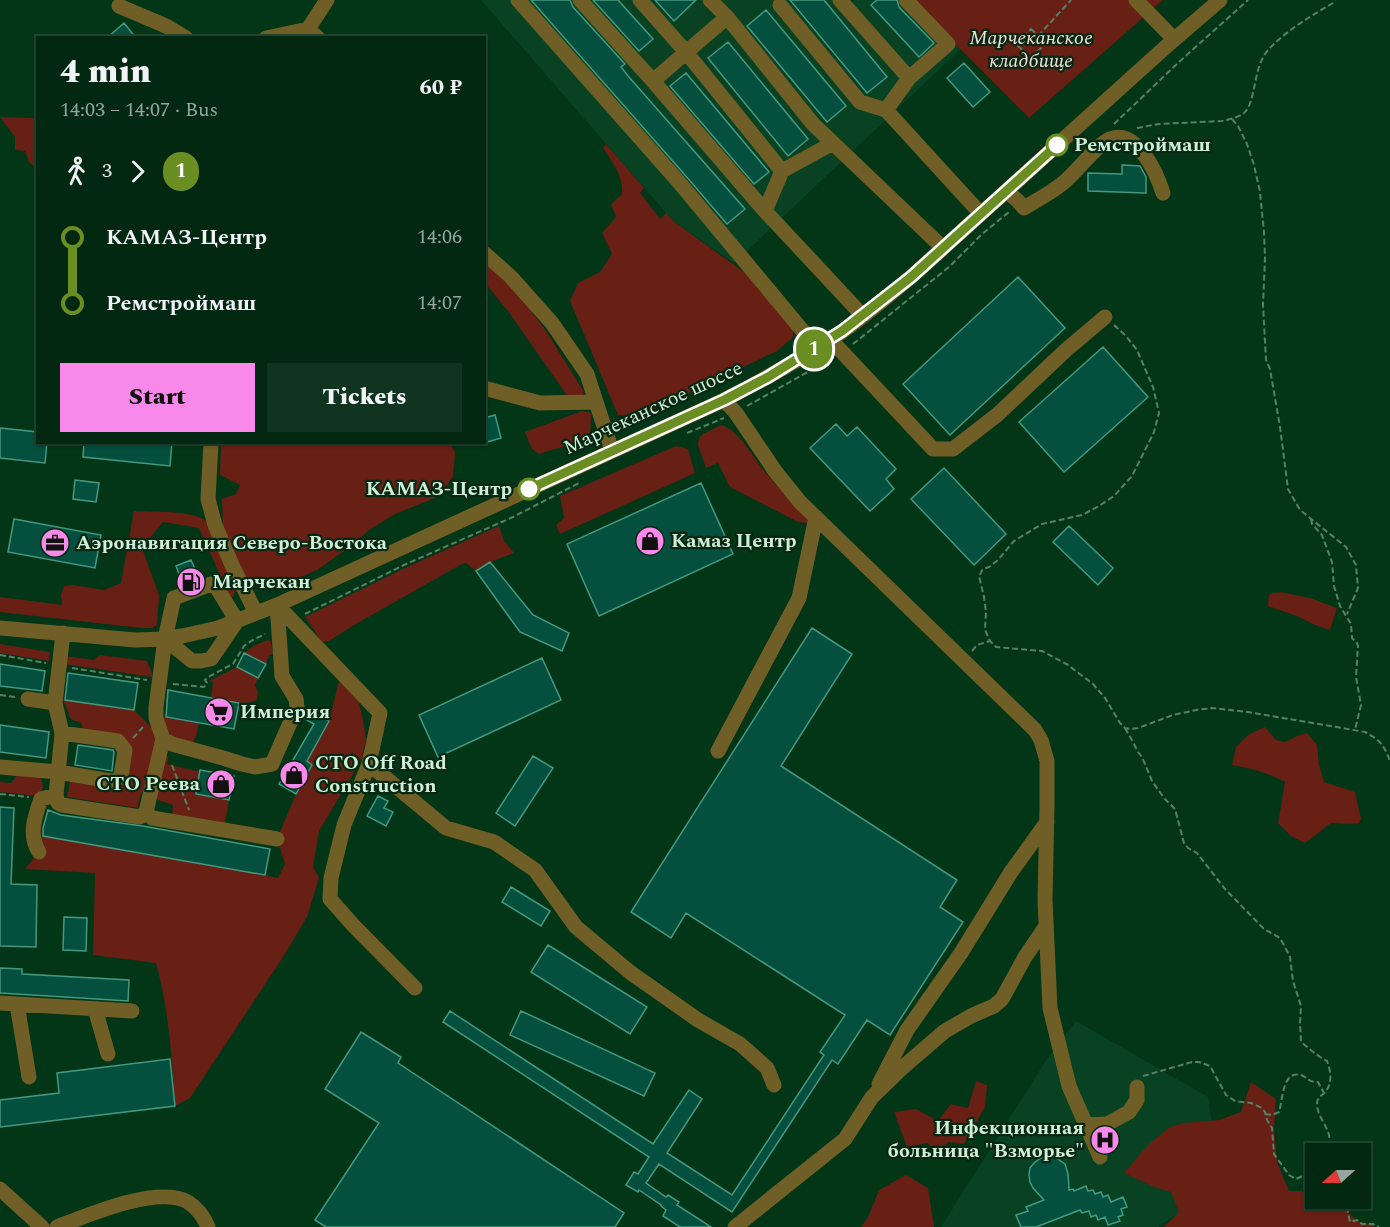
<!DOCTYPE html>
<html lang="en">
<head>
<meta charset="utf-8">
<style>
	:root { --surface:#022811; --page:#10341f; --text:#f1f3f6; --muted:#96a69f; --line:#234431; --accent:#f888ea }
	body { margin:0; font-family:Spectral,serif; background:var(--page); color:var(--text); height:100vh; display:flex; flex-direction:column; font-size:22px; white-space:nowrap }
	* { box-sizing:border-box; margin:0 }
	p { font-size:20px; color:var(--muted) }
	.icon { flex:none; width:33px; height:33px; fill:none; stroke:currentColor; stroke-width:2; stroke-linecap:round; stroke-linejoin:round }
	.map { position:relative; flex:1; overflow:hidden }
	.sheet { position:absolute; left:36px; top:36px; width:450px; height:408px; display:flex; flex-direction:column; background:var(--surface); border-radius:0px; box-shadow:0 2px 4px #0004,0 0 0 2px var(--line) }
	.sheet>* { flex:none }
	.badge { padding:0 12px; border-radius:20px; font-size:21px; line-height:39px }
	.needle { width:39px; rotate:249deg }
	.tools { position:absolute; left:1305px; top:1143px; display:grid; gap:12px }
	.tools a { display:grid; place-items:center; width:66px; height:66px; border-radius:0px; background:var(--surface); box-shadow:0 2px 4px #0004,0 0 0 2px var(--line); font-size:30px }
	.map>.badge { position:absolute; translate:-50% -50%; box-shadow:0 0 0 3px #fff }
	.legs { display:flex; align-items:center; gap:9px; height:66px; padding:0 24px; font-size:20px }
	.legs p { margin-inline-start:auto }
	.summary { display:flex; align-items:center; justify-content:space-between; height:102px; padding:0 24px }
	h1 { font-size:33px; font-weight:800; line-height:45px }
	.button { display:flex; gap:12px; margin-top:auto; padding:12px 24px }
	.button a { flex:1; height:69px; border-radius:0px; background:var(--accent); color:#111; font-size:24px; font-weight:800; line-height:69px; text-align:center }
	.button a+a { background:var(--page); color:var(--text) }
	ul { padding:0 24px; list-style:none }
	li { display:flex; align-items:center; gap:21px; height:66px; font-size:22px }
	li i { display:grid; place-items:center; width:9px; height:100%; margin:0 8px; background:currentColor }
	li i::after { content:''; width:15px; height:15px; margin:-8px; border:4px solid; border-radius:50%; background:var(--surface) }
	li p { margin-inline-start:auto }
	li:first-child i { background:linear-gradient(#0000 50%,currentColor 0) }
	li:last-child i { background:linear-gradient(currentColor 50%,#0000 0) }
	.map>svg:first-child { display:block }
</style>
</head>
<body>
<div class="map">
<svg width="1390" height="1227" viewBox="0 0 1390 1227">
	<rect width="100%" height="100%" fill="#033517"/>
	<!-- built -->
	<path fill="#094222" d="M481,0H847L850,4L855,0H912L961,49L734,263L673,221Z
		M1076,1021L1208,1097L1221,1184L1158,1227H941L1045,1062Z"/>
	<!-- green -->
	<path fill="#681f14" d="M912,0H1163L1029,118Z
		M0,117L37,118V168L29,162L25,151L15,150V137Z
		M606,144L644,188L640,193L660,219L666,213L673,221L744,272L793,330V337L777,351L642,415L628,416L618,415L570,301L578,283L600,272L612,254L602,233L616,217L611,204L622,194C623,175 613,163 603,148Z
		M484,262L515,289L546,331L584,392L581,398L568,397L508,311L485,283Z
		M582,411L591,413L590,435C575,445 556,448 539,454L532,449L525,432Z
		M721,425C740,430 753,458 765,472C778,487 792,503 807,516V523L798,522L730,487L718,463L706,468L698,445L699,438L703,434Z
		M449,442L455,452L453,476L440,496L395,514L369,530L351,546L317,570L287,583L278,580L257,584L245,577L223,527L222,499L236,494L240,485L220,475L221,443Z
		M676,446L688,449L695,473L560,534L556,525L564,518L560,496Z
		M134,511C151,512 194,510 206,521L236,589L233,597L229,595L199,528L163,522L142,548L159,595L157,625L152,628H141L0,612V597L62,605L61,595L64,586L73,585L104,590L121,583Z
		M499,526L504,541L514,553L490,562L476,571L466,563L460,565L354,625L329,641L322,642L305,617L407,567Z
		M1280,592L1310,598L1337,608L1330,630L1315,625L1297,616L1268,606L1269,594Z
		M268,640L271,642L273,654L269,655L266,664L244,653L255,645Z
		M0,644L50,652L49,661L0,653Z
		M100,655L147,661L152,673V677L64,664L65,656L94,660Z
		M237,667L258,678L255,685L258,693L257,700C242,706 226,701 211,698L213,682L209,681Z
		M339,681L358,699L363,720L366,739L362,759L319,831L313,867L319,878L307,917L285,954L190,1098L175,1106C172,1058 169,1010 156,963L93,955L95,873L25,869L39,852L42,835L265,875L278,878L285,864L277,839L296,794L312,765L307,761L329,721Z
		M63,700L134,710L154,730L156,745L148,778L139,799L138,808L67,797L70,780L121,788L128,750L83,732C83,719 78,724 70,718L67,709Z
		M162,717L199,723L196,737L192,743C173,739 167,736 162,717Z
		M1265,727L1276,740L1285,742L1297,736L1307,733L1317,745L1319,765L1324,782L1355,792L1361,819L1359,823L1350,824L1331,823L1305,843L1291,836L1278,823L1285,782C1268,773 1251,768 1232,765L1236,747L1248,735Z
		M165,756H168L167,764L196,771L200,770L196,794L229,800L225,823L172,814L173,805L158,800L156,798Z
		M18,774L40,777C44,785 44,789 38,796L0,792V782L11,783Z
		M976,1081L987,1085L985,1107L964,1144L949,1142L937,1152L927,1143L907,1147L894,1112L916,1109L938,1121L951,1104L968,1108Z
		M1251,1082L1276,1099L1274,1129L1277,1162L1289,1191H1313L1315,1186L1316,1198L1321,1199L1329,1210L1337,1199H1349L1347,1211L1357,1221L1372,1225L1374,1227H1164L1179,1212L1171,1192L1154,1187L1124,1173L1148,1145L1170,1127L1184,1123L1219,1120L1241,1112Z
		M906,1175L928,1188L934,1227H861L868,1217L879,1190Z"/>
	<!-- building -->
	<path fill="#044f3e" stroke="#449980" stroke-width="1.5" d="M531,0H570L573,7L625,64L621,67L628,76L745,209L727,224L685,175Z
		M593,0H618L653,39L639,51Z
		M655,0H696L674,21Z
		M790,0H824L887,77L867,93Z
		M877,0H897L899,7L934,43L919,57L871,5Z
		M766,10L846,106L827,122L747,26Z
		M124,23L136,38H107Z
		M728,42L808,139L788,156L708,58Z
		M964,63L990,92L973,107L947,78Z
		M686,73L769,172L754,184L670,86Z
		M1122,165L1140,166L1146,177V193L1088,191V173L1122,174Z
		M1018,277L1065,328L950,435L903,384Z
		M1103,347L1148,397L1064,472L1019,422Z
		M495,415L501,438L484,443V418Z
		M836,424L847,436L857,427L896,469L886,479L894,489L870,511L810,448Z
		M0,428L38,432V442H47L45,463L0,458Z
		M84,442H172L170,466L83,457Z
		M944,468L1006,534L974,565L911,499Z
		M75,480L99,483L96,502L73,499Z
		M701,483L733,554L599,616L567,544Z
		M14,519L101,535L95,568L8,552Z
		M1069,526L1113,568L1098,585L1053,542Z
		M191,560L199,578L183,584L176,566Z
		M490,562L533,615L569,633L562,651L520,632L476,571Z
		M812,628L852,654L781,766L957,880L940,907L963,922L890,1035L867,1020L838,1064L832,1060L732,1212L659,1164L646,1183L666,1197L668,1195L679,1202L677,1205L711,1227H680L663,1216L666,1210L661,1206V1205L639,1190L638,1192L626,1185L634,1172L638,1174L649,1157L443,1022L450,1011L653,1144L689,1090L702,1099L667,1153L732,1195L824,1055L820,1052L845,1015L686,913L671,938L631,912Z
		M244,653L266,664L258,678L237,667Z
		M542,658L561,700L438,757L419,715Z
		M0,664L45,671L42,691L0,686Z
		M68,673L138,683L134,710L65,700Z
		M168,690L239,703L234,729L166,717Z
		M307,708L329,721L307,761L312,765L296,794L279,784L314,724L303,718Z
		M0,725L49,732L46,758L0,752Z
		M78,745L113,750L114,752L112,771L75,765Z
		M533,756L553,768L515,826L496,813Z
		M200,770L234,776L229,800L196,794Z
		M378,796L388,801L384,808L393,812L386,826L367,816Z
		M0,807L14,808L11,884L37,885L36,947L0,946Z
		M48,810L61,815L143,826L270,849L265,875L43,836V828Z
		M511,887L550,911L541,926L502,902Z
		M64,917L87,918L86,951L63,950Z
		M548,945L647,1007L630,1034L531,972Z
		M0,968L22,969V974L129,980L128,1001L0,993Z
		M521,1011L655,1073L644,1096L510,1035Z
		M361,1032L401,1057L398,1063L624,1213L615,1227H326L315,1220L379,1123L325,1089Z
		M170,1059L175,1106L0,1127V1100L59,1093L57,1073Z
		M1049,1157L1056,1158L1065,1164L1068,1174L1069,1190L1073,1189L1074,1191L1086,1186L1088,1191L1093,1190L1095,1194L1101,1192L1103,1197L1108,1195L1111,1202L1123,1197L1127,1207L1121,1209L1123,1215L1118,1217L1120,1221L1108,1225L1105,1217L1098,1220L1096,1215L1091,1217L1089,1211L1082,1213L1080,1210L1036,1227H1021L1016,1215L1028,1211L1026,1207L1044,1200L1033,1188L1030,1182L1029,1175L1030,1168L1034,1163L1041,1158Z"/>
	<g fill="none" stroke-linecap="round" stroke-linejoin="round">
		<!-- path -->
		<path stroke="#568165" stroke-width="2" stroke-dasharray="6 3" stroke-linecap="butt" d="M1031,29L1046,43L1031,58L1016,44Z
			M1038,36L1071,0
			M1232,119L1238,126L1247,144L1254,165L1260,192L1264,232L1265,258L1263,305L1266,360L1270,369L1280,427L1288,489L1300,510L1346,547L1356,565L1358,588L1347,614
			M1114,124L1179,62L1248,0
			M1137,128L1159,124L1222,121C1229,119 1238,118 1244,113C1257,101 1252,67 1269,49C1287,30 1311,16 1333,3L1335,0
			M1114,325L1126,336L1137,350L1153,387L1159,413L1154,432L1132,476L1114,496L1099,506L1082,515L1042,524L1014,541L998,560L989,567L983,569L979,576L984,597L986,612L985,630L990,641L996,647L1042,651L1068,665L1093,684L1105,698L1120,723L1125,728L1131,729L1138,728L1173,715L1196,710L1213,708L1248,712L1365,732C1380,740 1384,745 1390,761
			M853,344L949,267L982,234L1009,212
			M747,406L831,359
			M687,433L724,418
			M1311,519L1312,524L1322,535L1332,562L1334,586L1340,606L1351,624L1352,638L1357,643L1358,646L1356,677L1361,705L1355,730
			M305,614L404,565L513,517L581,482
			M972,651L977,645L990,641
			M0,655L46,663
			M72,668L147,680
			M173,684L204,687L207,683L205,680L208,677L233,664L244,646L251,641L265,634
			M0,695L15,697
			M1125,728L1133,742L1138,752L1142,757L1152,781L1164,798L1175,809L1184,843L1188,848L1197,853L1225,889L1264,929L1280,938L1285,947L1290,957L1293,981L1301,1006L1300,1023L1301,1042C1310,1049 1317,1056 1327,1061C1331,1071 1333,1085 1324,1093C1321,1096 1317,1098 1317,1104C1317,1115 1326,1124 1329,1135C1330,1141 1330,1147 1331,1154
			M133,738L143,727
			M172,765L189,810
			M0,794L29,797
			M1143,1076L1192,1062H1199L1210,1066L1226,1095L1235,1101L1251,1103L1262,1108L1265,1112L1267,1120L1272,1128L1274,1154L1289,1175L1296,1179L1309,1173L1316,1174
			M1265,1114L1272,1115L1279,1112C1283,1100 1282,1070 1301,1075C1309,1078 1307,1082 1318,1082L1324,1093
			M1347,1198L1346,1203L1350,1222L1357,1220L1362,1224H1373L1379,1227"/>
		<!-- minor -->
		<path stroke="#6f5e25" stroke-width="15" d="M518,0L678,181L817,348
			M580,0L653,81L727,17
			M640,0L686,52L782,171L765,211L863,316
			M710,0L727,17L813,124L943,248
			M840,0L909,78L886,110L981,214
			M906,0L948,44L909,78
			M1136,0L1174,39
			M780,5L860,102L886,110
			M119,6L166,26L186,38
			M308,29L327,0
			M266,38L308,29L318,38
			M653,81L765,211
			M782,171L833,143
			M1006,191L1017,200L1024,208C1037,200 1051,193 1063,183C1076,173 1097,144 1110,139C1137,128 1157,174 1163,193
			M484,253L511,277L552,323L587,374L612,451
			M830,339L933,449H953L997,415L1066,350L1105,317
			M484,388L540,403L596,402
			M724,400L736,413L775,471L800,502L1035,730L1041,740L1047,761V807L1045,900L1050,1008L1069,1086L1100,1157
			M211,442L208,499L215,525L232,565L256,613
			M277,605L380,713L369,764L344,825L331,878L330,899L353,925L415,988
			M0,628L135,640L165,639L182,636L218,628L277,605L724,400C765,379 805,357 843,331C867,314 889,295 911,277L1170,43L1220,0
			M63,633L55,703L62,733L56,795L58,803L62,805L140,817L146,812L163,739L172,744L223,758L242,764L255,767L272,764L297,707L296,699L282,676L277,605
			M28,699L55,703
			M163,739L156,718V707L165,639L174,598L214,583L237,621L211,659L201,661H192L165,639
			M718,751L799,598L816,517
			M369,764L446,828L494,842L535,870L576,927L631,973L698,1020L740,1044L767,1068L774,1085
			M0,767L58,772L111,781L116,780L121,776L125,750L118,741L62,733
			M146,812L152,818L277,839
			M39,852C28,835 35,816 41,799L56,795
			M0,1003L132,1011
			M17,1004L29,1077
			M95,1009L108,1054
			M879,1084L907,1030L961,953L1011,872L1047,822
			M1086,1125L1107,1124L1129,1112L1137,1100V1087
			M0,1189L42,1227
			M57,1227C88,1215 157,1185 188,1202C197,1208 204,1217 208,1227
			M735,1227L845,1139L872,1097L902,1068L945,1031L971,1016L994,1006L1002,999L1025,957L1046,926"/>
	</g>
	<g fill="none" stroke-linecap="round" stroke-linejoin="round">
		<!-- line-1 casing -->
		<g stroke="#fff" stroke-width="14">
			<path id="line-1" d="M529,489L724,400L768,377L842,331L911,277L1057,145"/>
		</g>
		<!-- line-1 -->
		<use href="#line-1" stroke="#6b8e23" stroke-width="9"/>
	</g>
	<!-- icons -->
	<defs>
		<g id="shop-disc" transform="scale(1.5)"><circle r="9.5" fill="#f888ea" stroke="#082813"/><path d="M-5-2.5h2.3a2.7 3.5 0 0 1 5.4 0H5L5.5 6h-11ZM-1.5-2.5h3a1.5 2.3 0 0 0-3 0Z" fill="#111"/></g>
		<g id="office-disc" transform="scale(1.5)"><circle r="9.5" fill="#f888ea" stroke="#082813"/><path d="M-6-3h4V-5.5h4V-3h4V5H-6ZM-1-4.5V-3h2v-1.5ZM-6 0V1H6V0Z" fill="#111"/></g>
		<g id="fuel-disc" transform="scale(1.5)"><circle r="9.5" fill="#f888ea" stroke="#082813"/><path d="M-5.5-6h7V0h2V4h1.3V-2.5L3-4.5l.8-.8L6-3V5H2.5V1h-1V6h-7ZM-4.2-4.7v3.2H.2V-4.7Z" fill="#111"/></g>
		<g id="supermarket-disc" transform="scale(1.5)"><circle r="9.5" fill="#f888ea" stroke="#082813"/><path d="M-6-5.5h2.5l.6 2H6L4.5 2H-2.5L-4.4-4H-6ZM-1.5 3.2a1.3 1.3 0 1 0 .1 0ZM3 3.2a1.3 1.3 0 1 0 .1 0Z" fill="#111"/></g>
		<g id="hospital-disc" transform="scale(1.5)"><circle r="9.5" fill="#f888ea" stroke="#082813"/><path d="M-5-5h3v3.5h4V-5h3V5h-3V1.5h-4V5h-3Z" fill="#111"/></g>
	</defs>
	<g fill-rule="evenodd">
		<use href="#shop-disc" x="650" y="541"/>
		<use href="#office-disc" x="55" y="543"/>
		<use href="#fuel-disc" x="191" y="582"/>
		<use href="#supermarket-disc" x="219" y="712"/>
		<use href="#shop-disc" x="294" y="775"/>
		<use href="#shop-disc" x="221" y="784"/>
		<use href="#hospital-disc" x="1105" y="1140"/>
	</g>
	<!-- markers -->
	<g fill="#fff" stroke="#6b8e23" stroke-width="3">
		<circle cx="1057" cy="145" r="10"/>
		<circle cx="529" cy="489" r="10"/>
	</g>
	<g text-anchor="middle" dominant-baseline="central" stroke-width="4.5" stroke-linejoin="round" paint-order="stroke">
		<!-- park labels -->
		<g font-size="20" font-style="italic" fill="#f6ddd8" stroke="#082813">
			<text x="1031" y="38">Марчеканское<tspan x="1031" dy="23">кладбище</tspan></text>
		</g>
		<!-- stop labels -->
		<g font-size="20" font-weight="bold" fill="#d0efd6" stroke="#082813" text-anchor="start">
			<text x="1074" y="145">Ремстроймаш</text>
			<text x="512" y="489" text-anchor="end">КАМАЗ-Центр</text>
		</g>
		<!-- street labels -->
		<g font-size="20" fill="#d0efd6" stroke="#082813">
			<text transform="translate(653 408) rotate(-25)">Марчеканское шоссе</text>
		</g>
		<!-- poi labels -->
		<g font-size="20" font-weight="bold" fill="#d0efd6" stroke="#082813" text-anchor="start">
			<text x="671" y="541">Камаз Центр</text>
			<text x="76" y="543">Аэронавигация Северо-Востока</text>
			<text x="212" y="582">Марчекан</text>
			<text x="240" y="712">Империя</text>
			<text x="315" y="763">СТО Off Road<tspan x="315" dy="23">Construction</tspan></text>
			<text x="200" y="784" text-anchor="end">СТО Реева</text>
			<text x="1084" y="1128" text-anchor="end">Инфекционная<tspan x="1084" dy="23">больница "Взморье"</tspan></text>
		</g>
	</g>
</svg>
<div class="tools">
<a><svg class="needle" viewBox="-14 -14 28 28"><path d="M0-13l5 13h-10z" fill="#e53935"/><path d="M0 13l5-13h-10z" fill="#96a69f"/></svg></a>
</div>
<b class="badge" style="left:814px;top:349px;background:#6b8e23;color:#fff">1</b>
<section class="sheet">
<div class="summary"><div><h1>4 min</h1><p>14:03 – 14:07 · Bus</p></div><b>60 ₽</b></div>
<div class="legs"><svg class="icon" aria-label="walk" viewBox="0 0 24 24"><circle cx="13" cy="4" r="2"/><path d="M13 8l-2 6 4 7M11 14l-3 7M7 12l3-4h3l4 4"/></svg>3<svg class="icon" aria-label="forward" viewBox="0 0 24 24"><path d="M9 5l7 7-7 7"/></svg><b class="badge" style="background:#6b8e23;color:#fff">1</b></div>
<ul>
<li><i style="color:#6b8e23"></i><b>КАМАЗ-Центр</b><p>14:06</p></li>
<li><i style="color:#6b8e23"></i><b>Ремстроймаш</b><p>14:07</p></li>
</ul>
<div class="button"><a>Start</a><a>Tickets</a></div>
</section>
</div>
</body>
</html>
